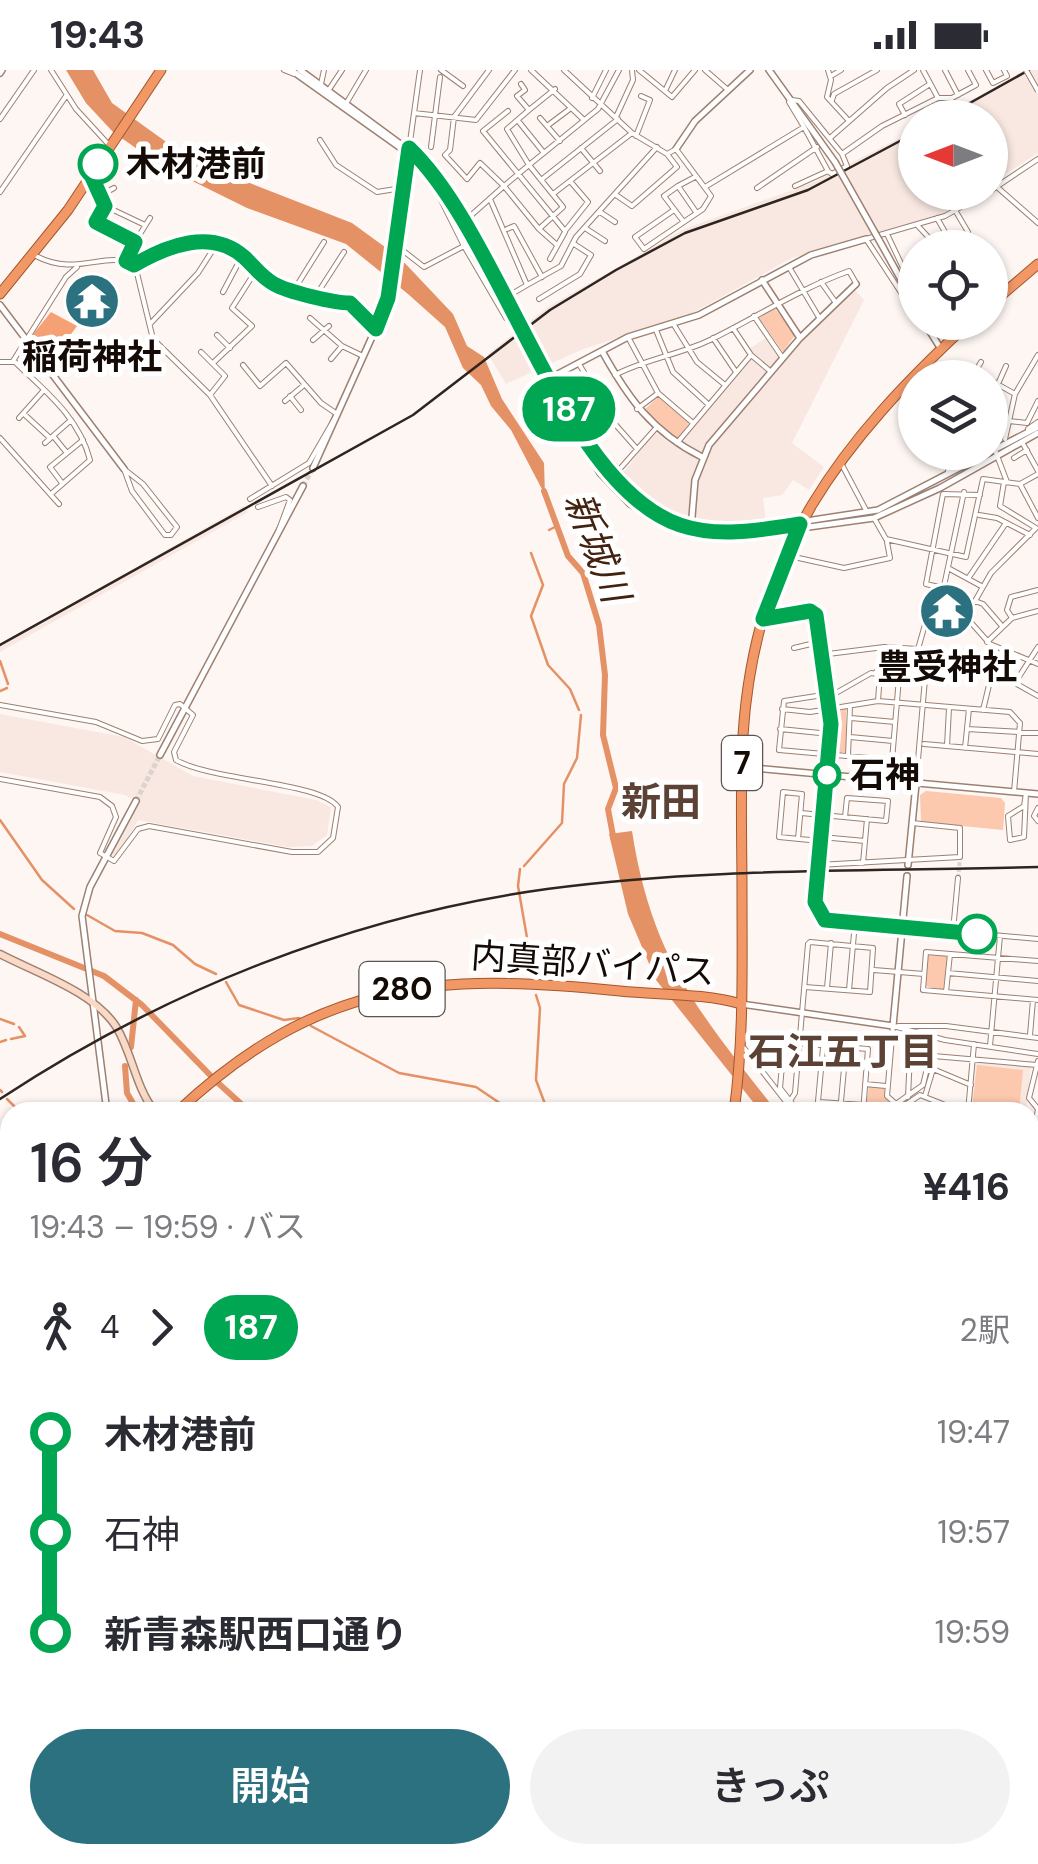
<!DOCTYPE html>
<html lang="ja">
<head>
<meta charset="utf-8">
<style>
	:root { --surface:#fff; --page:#f2f2f3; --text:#2b2b33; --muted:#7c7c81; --accent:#2c7180 }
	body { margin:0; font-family:"DM Sans","Noto Sans JP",sans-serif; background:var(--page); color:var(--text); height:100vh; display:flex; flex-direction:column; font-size:38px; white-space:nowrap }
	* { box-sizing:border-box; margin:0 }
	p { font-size:32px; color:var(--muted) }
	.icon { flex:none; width:55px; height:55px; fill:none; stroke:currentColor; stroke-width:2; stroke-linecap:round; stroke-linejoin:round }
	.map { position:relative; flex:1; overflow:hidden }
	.details { position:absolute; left:0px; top:1032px; width:1040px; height:762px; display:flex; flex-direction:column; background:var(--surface); border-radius:30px 30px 0 0; box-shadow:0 2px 8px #0004 }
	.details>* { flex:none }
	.badge { padding:0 20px; border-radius:32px; font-size:35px; line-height:65px }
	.needle { width:65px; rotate:270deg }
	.tools { position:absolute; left:898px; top:30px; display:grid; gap:20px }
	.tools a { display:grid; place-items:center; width:110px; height:110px; border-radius:50%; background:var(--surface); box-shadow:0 2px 8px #0004; font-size:50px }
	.map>.badge { position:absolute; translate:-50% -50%; box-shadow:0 0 0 5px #fff }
	.legs { display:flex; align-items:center; gap:15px; height:110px; padding:0 30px; font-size:32px }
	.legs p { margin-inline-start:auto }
	.overview { display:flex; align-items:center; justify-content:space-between; height:170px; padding:0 30px }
	h1 { font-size:55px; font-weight:600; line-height:75px }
	.cta { display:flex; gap:20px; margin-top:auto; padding:20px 30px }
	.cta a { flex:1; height:115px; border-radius:60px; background:var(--accent); color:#fff; font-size:40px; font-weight:600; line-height:115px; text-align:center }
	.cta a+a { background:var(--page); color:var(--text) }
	ul { padding:0 30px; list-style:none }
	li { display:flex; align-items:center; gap:35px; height:100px; font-size:38px }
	li i { display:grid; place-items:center; width:15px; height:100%; margin:0 12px; background:currentColor }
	li i::after { content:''; width:25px; height:25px; margin:-12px; border:8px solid; border-radius:50%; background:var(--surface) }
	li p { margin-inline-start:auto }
	li:first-child i { background:linear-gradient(#0000 50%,currentColor 0) }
	li:last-child i { background:linear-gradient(currentColor 50%,#0000 0) }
	.status { display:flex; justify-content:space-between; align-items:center; height:70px; padding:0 50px; background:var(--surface); direction:ltr }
	.status svg { height:28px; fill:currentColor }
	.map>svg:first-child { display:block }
</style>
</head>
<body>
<div class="status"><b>19:43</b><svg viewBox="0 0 49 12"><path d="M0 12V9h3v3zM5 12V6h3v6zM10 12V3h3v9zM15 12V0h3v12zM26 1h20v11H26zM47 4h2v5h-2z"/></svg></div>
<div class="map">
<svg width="1038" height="1794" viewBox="0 0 1038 1794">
	<rect width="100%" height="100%" fill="#fdf6f3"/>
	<!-- built -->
	<path fill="#f8e8e1" d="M1025,0H1038V83L990,114V48H939Z
		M915,60V122L976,123L942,144L792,188L685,247L583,279L506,314L488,284L548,237L684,159L812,113Z
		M853,218L864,230L792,373L824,397L809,420L793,410L782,425L763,428L766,454L733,458L681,451L641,429L635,413L623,403L655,362L676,377L753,285L749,279L767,267L784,291Z
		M244,436L248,442L0,582V574Z
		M0,644L124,667L193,706L316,730L331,737L327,765L312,776L288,777L138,750L117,788L112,785L139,733L125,725L0,702Z
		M975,992L1031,996L1026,1042H969Z
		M1030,1091L1038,1092V1180L1030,1257Z"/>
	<!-- green -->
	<path fill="#fcc8ae" d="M773,236L795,265L783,282L758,247Z
		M658,327L689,353L678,369L643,341Z
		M846,638V682L833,683L831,642Z
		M926,721L1001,728L1005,733L1003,760L921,752L920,725Z
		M927,885L948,886L943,920L925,916Z
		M977,995L1023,1000L1019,1042L972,1039Z
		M869,1016L884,1017L885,1027L897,1037L891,1042H865Z
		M1030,1094L1038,1095V1128L1030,1163Z"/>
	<!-- forest -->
	<path fill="#f5a075" d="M51,242L77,256L50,293L30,268Z
		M10,1517V1598L0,1606V1520Z
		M0,1620L10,1634V1689L0,1686Z
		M0,1697L10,1701V1785H49L48,1794H4L0,1790Z
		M212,1785H266L262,1794H207Z
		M351,1785H405L406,1794H355Z"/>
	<!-- water -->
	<path fill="#e59166" d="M66,0H93L112,33L176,79L224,103L352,153L400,188L453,244L467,276L484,287L502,329L544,393L545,425L511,360L491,336L481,315L463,298L445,257L408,224L346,174L247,138L160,95L113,62L86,33Z
		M632,761C652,890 700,943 777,1042H761L656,910L628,844L609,764Z"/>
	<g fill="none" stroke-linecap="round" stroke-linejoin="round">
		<!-- stream -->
		<path stroke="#e59166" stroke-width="2.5" d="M549,460L557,456
			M531,483L543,515L531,546L548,595L570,619L579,640
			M0,591L8,614
			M0,621L7,618
			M0,750L42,810L74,839
			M524,796L562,753L564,714L577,688L581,645
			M520,799L518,816L534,908
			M87,845L115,861L142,863L173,875L195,894L216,904
			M226,912L239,935L284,950L299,948
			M536,925L540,938L536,1010L548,1042
			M0,949L14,954
			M311,956L399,1003L476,1017L513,1042
			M11,969L25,966L19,957
			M0,972L6,970
			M0,1020L2,1022
			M7,1029L20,1042
			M0,1283L10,1281
			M1032,1475L1038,1479
			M610,1785L611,1794
			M980,1787L986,1794"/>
		<!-- river -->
		<path stroke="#e59166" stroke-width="6" d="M544,421L568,486L583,503L599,555L605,605L603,665L616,718L608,739L614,771
			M0,864L104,906L142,935L211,1006
			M131,977L136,930
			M125,996L127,1023L138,1042
			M217,1012L250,1042
			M1030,1665H1038
			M521,1794L528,1791V1785"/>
		<!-- minor-tunnel -->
		<path stroke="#dad3cf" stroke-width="4" stroke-dasharray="4 2" stroke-linecap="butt" d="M958,808L960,788"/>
		<!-- tertiary-tunnel -->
		<path stroke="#dad3cf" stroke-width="5" stroke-dasharray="5 2.5" stroke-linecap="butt" d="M303,416L313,398
			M136,731L160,685"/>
		<!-- minor casing -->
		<g stroke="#9d8071" stroke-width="6">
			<path id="minor" d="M51,0L76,39L109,75
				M284,0L294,4
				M441,0L463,16
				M531,0L584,50
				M564,0L632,63L667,84L676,79L711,126L703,139L644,179L635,167L674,140
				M639,0L672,27L695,0
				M705,0L728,20
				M828,0L831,10L827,27L849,51
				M923,0L938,28H952L976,15L968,0
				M945,0L958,25
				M986,0L993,13L1007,6L1004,0
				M831,6L841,0
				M321,14L324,0
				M521,14L525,20L517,26L529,40L507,59L529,95L598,39L619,0
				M328,21L342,0
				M665,21L675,0
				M592,28L606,0
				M792,30L799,31L842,84L882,56L938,28
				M832,30L834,24L877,0
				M347,32L366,0
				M529,40L555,19
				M508,41L483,61L565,161L588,132L570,111
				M414,43L476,50L515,0
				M905,45L899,34L930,14
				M616,47L633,10L632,0
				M540,48L560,71
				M0,49L34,0
				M519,52L544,83
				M547,56L571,38
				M636,66L650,30L641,26
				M830,68L887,18L914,0
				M320,70L336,95L377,122L402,118
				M431,77L440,7
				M581,78L600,101
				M409,79L420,0
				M529,95L563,137L539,159L504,116Z
				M829,102L832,104L847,96L842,84
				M91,105L105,136L96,152L135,172L127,189
				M436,110L445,113L519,240L506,248L464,176
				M541,110L618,49
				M678,116L695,107
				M795,116L828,101L804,57
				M705,117L804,57L789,32
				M997,117L1038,153
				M757,118L817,77
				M990,121L1038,89
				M0,122L66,26
				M103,124L114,118
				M553,124L632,63
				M616,125L632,136L677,97L667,84
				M490,129L527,215L510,225
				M105,136L145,155
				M955,140L968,162
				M600,142L615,152
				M937,148L949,169
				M467,149L504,116L480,93L467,109L445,85L450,80L454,47L489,0
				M683,151L664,126L678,116L696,142
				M918,156L931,170L925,178
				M585,158L605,171
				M507,159L514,156L542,207
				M539,159L557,175
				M887,164L915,223
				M135,172L150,148
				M397,176L424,197L464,176L433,114
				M36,186C78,208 105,179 135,195L153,269L210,325L272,416
				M550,189L565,162
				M135,195L167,176L225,175L276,215L337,234L350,233L375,258
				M789,197L820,249
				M904,201L915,189
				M821,212L836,233
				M527,215L561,196L576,167L657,77
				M294,220L324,172
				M223,222L242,186
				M317,224L344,182
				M539,229L580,204L591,185L574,174
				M915,244L866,169L945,146L987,122
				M754,246L782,287
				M310,248L342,276L363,286
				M150,254L198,203L216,175
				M674,255L697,292L725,315
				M733,258L751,285
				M656,260L673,302L709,335
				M217,265L230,278
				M628,267L658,323L693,353
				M713,268L736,302
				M313,270L329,256
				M201,282L225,306L210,325
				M331,289L342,276
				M13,291L66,207L77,197
				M0,292H15C45,321 79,347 90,390L51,424
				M213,293L252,256L232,238L255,202
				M579,294L615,354L637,379
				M243,295L260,316L286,293L321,333L337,344
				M975,302L981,292
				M556,305L596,375L630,413L628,424
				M615,305C645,289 679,285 710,270C757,247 799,219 849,201L856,213
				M969,308L972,300L985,308
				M990,310L1015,324
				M566,322L588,310
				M290,326L301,340
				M285,331L304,315
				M990,332L1006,296
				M637,339L657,324
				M24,344L50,368
				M19,348L44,320
				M1028,359L1038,352
				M990,360L1009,351L1027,353L1038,331
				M54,367L67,383
				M990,367L1007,412
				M0,368L59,434
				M1005,369L1015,324L1038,285
				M1022,372L1038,401
				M45,373L71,350
				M677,373L751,285L770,301
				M969,382H977
				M1014,388L1027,380
				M931,391L932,382
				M841,393L867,442
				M124,399L143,414L177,457L171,465H165L132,421Z
				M618,401L656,358
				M948,402L949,382
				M62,413L50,397L83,370
				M1020,414L1038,448
				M980,425L943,424L926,514L960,522L959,539L990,574L1038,594
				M250,429L309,393L335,348
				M258,437L286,427L290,430L277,465
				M979,445L997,448L1030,465
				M874,448L886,469L966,487L983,409L1020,414L1038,404
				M785,485L844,498L890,488L887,472
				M948,498L983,517
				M969,507L1006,453
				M944,516L964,422
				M975,531L983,534L1002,556
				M1012,548L1007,540L1011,527L1038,520
				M763,549L814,542L820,585L884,577L918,579L1015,613L1038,626
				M987,572L1012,548L1038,541
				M794,578L819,572
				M918,579L932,530L952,541L975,531L991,503L1036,458L1000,436L1004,412
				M820,585L831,654L815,832L825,850L1038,869
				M876,602L883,594L884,577
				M871,603L899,608L892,690L779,680L784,631L836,623Z
				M1015,613L1038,577
				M878,631L880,603
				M0,635L96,652L142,671L158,669L175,635L180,634L193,645L174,682L176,690C212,711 321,712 338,737L333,768L318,782H292L149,756L138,759L114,791L100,783L116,747L112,736L100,727L0,709
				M782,639L810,642L878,631L1010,642L1020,653L1014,722
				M983,640L991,607
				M851,648L895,652
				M780,659L830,664
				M967,659L1038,663
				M850,667L893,671
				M924,674L1038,684
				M947,676L949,638
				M965,678L969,639
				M848,686L850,636
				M916,713L925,609
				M1026,723L1024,767L1010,770L1008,746L1024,736Z
				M1038,738L1034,746L1038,751
				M801,743L886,751L888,731L847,728L845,747
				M821,767L865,771
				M798,769L802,724L783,722L779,767L820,771
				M863,793L867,749
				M818,795L960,787V758L912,753
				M953,861L958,808
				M1038,891L926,882L923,920L1038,930
				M874,900L924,904
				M948,903L1038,911
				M827,918L831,873
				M849,920L855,852
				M946,922L950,884
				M893,956L945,970L1038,984
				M893,956L887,1026L896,1034L923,1015L930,986
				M898,956H946L1038,968
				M1030,965L1033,930
				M990,976L1000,866
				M744,978L794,1042
				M1038,991L1029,1028L1038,1039L1031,1077L1038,1078
				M865,1014L886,1016
				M925,1026L933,999L971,1015
				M908,1027L910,984L1037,995
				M790,1031L795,1023L808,874L810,872L873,878L870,922L805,917
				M819,1032L864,1035
				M902,1038L913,1042
				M799,1042L780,1018L784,972L868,979L863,1042
				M817,1042L823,978
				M840,1042L846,977
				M895,1042L920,1025L963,1042
				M968,1042L974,974
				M1032,1311L1030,1277L1038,1194
				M0,1322L10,1318
				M0,1467L10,1461
				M1030,1473L1038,1403
				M1030,1493L1038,1494
				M1032,1545L1038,1539
				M1030,1582L1038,1584
				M1030,1671L1036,1690
				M1030,1725H1038
				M1030,1774L1038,1765
				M993,1785L1001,1794
				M706,1794L712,1786
				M792,1794L794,1785
				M839,1794L850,1785
				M927,1794L929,1785
				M969,1794L978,1785
				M1022,1794L1024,1785"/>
		</g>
		<!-- tertiary casing -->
		<g stroke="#9d8071" stroke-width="8">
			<path id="tertiary" d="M291,0L409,84L439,122L474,183
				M300,0L418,87L478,182
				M769,0L835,92
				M0,3L2,0
				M676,79L695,51L750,0
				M879,170L915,235
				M762,210L800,268
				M0,235L124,399
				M924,252L941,279
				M602,281C628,328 652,362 702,387
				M556,305L628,267L699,245L811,185L866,169
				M579,355L606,402L633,429L680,455L734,462L878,440L1038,357
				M574,358L600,403L630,434L668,455L736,467L874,448L940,418L1038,363
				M313,398L385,238L409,84
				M691,459L695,410L709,375L800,268L856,214
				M160,685L303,416
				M742,697L1038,724
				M908,795L916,714
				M741,934L893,956L907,806
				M107,1042L82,846L90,817L136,731"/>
		</g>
		<!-- secondary casing -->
		<g stroke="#9d8071" stroke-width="9">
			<path id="secondary" d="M0,884C36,903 95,922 117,958C133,986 135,1016 155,1042
				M1030,1693H1038"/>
		</g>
		<!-- primary casing -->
		<g stroke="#a3562c" stroke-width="10">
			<path id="primary" d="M0,1477L10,1486
				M150,1794L154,1785"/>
		</g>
		<!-- trunk casing -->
		<g stroke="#a3562c" stroke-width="11">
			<path id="trunk" d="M0,224L68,140L161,0
				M990,235L1038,194
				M177,1042C318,910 435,902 620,921C658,925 704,923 741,934
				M734,1042C744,970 742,897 742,824C742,771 740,717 743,665C755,481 840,372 970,252
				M0,1200L10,1191
				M717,1785L721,1794
				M725,1785L729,1794"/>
		</g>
		<!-- minor -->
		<use href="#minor" stroke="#fff" stroke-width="4"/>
		<!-- tertiary -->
		<use href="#tertiary" stroke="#fff" stroke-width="5"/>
		<!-- secondary -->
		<use href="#secondary" stroke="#fad9c6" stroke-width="6"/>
		<!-- primary -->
		<use href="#primary" stroke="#f5b28d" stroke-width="8"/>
		<!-- trunk -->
		<use href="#trunk" stroke="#f29867" stroke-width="9"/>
		<!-- rail -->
		<path stroke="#2e2520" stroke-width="2.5" d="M943,48L1029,0
			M0,575L413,345L550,240L616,200L685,163L808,120L915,63
			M0,1029C164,921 351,846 547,819C709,797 875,802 1038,797
			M1030,1423L1038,1333
			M1030,1636L1038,1666"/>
		<!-- minor-bridge casing -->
		<g stroke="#9d8071" stroke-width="6" stroke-linecap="butt">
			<path id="minor-bridge" d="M1026,0L1038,21"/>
		</g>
		<!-- tertiary-bridge casing -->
		<g stroke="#9d8071" stroke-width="8" stroke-linecap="butt">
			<path id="tertiary-bridge" d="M835,92L879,170
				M478,182L579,355
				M474,183L574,358"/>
		</g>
		<!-- minor-bridge -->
		<use href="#minor-bridge" stroke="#fff" stroke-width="4"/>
		<!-- tertiary-bridge -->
		<use href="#tertiary-bridge" stroke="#fff" stroke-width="5"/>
	</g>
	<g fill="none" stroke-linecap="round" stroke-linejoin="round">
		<!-- line-1 casing -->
		<g stroke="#fff" stroke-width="22">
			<path id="line-1" d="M98,94L91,105L105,136L96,152L135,172L126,191L134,195C167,176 211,158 244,187C254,196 261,207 274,214C288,222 334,233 350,233L376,259L388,228L409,78C502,166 562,415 680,455C718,468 761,460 800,454L763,549L810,541L816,545L831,654L815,832L825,850L977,864"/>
		</g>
		<!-- line-1 -->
		<use href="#line-1" stroke="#00a651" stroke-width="15"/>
	</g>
	<!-- icons -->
	<defs>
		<g id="temple-disc" transform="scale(2.875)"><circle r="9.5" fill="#2c7180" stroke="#fff"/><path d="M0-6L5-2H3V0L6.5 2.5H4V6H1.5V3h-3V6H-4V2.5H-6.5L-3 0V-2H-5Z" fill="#fff"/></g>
	</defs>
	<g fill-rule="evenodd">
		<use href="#temple-disc" x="92" y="231"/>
		<use href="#temple-disc" x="947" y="541"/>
	</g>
	<!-- markers -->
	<g fill="#fff" stroke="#00a651" stroke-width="5">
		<circle cx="98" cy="94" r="18"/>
		<circle cx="827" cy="705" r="12"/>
		<circle cx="977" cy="864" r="18"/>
	</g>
	<g text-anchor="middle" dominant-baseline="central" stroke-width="10" stroke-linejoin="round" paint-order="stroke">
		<!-- shield labels -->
		<g fill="#fff" stroke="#5b5451" stroke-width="2.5">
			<rect x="722" y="666" width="40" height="54" rx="8"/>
			<rect x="359.5" y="892" width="85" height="54" rx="8"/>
		</g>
		<g font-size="32" font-weight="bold" fill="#150b06">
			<text x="742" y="693">7</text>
			<text x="402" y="919">280</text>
		</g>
		<!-- stop labels -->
		<g font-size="35" font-weight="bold" fill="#150b06" stroke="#fff" text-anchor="start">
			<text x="126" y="94">木材港前</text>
			<text x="850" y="705">石神</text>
		</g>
		<!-- poi labels -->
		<g font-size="35" font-weight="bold" fill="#150b06" stroke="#fff">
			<text x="92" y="287">稲荷神社</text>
			<text x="947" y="597">豊受神社</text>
		</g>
		<!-- street labels -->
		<g font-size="35" fill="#150b06" stroke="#fff">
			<text transform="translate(593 894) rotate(4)">内真部バイパス</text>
		</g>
		<!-- water labels -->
		<g font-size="38" font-style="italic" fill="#432210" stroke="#fff">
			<text transform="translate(597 477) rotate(69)">新城川</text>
		</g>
		<!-- neighbourhood labels -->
		<g font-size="38" font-weight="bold" fill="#5c4135" stroke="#fff">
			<text x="843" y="982">石江五丁目</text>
		</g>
		<!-- quarter labels -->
		<g font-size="40" font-weight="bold" fill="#5c4135" stroke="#fff">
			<text x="661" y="732">新田</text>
		</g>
	</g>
</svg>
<div class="tools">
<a><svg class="needle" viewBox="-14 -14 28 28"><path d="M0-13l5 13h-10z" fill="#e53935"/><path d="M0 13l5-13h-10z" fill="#7c7c81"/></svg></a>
<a><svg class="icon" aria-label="locate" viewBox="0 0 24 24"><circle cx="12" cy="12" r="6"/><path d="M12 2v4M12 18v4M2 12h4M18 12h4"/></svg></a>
<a><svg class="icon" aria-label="layers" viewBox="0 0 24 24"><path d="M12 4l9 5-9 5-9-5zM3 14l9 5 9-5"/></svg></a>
</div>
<b class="badge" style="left:569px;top:339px;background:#00a651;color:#fff">187</b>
<section class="details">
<div class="overview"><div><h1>16 分</h1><p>19:43 – 19:59 · バス</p></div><b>¥416</b></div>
<div class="legs"><svg class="icon" aria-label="walk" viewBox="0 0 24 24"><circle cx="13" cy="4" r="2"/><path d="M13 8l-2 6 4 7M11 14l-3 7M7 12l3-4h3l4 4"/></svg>4<svg class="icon" aria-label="forward" viewBox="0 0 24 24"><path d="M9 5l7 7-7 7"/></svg><b class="badge" style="background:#00a651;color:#fff">187</b><p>2駅</p></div>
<ul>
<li><i style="color:#00a651"></i><b>木材港前</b><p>19:47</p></li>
<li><i style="color:#00a651"></i><span>石神</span><p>19:57</p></li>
<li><i style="color:#00a651"></i><b>新青森駅西口通り</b><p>19:59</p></li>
</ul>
<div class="cta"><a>開始</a><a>きっぷ</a></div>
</section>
</div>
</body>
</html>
